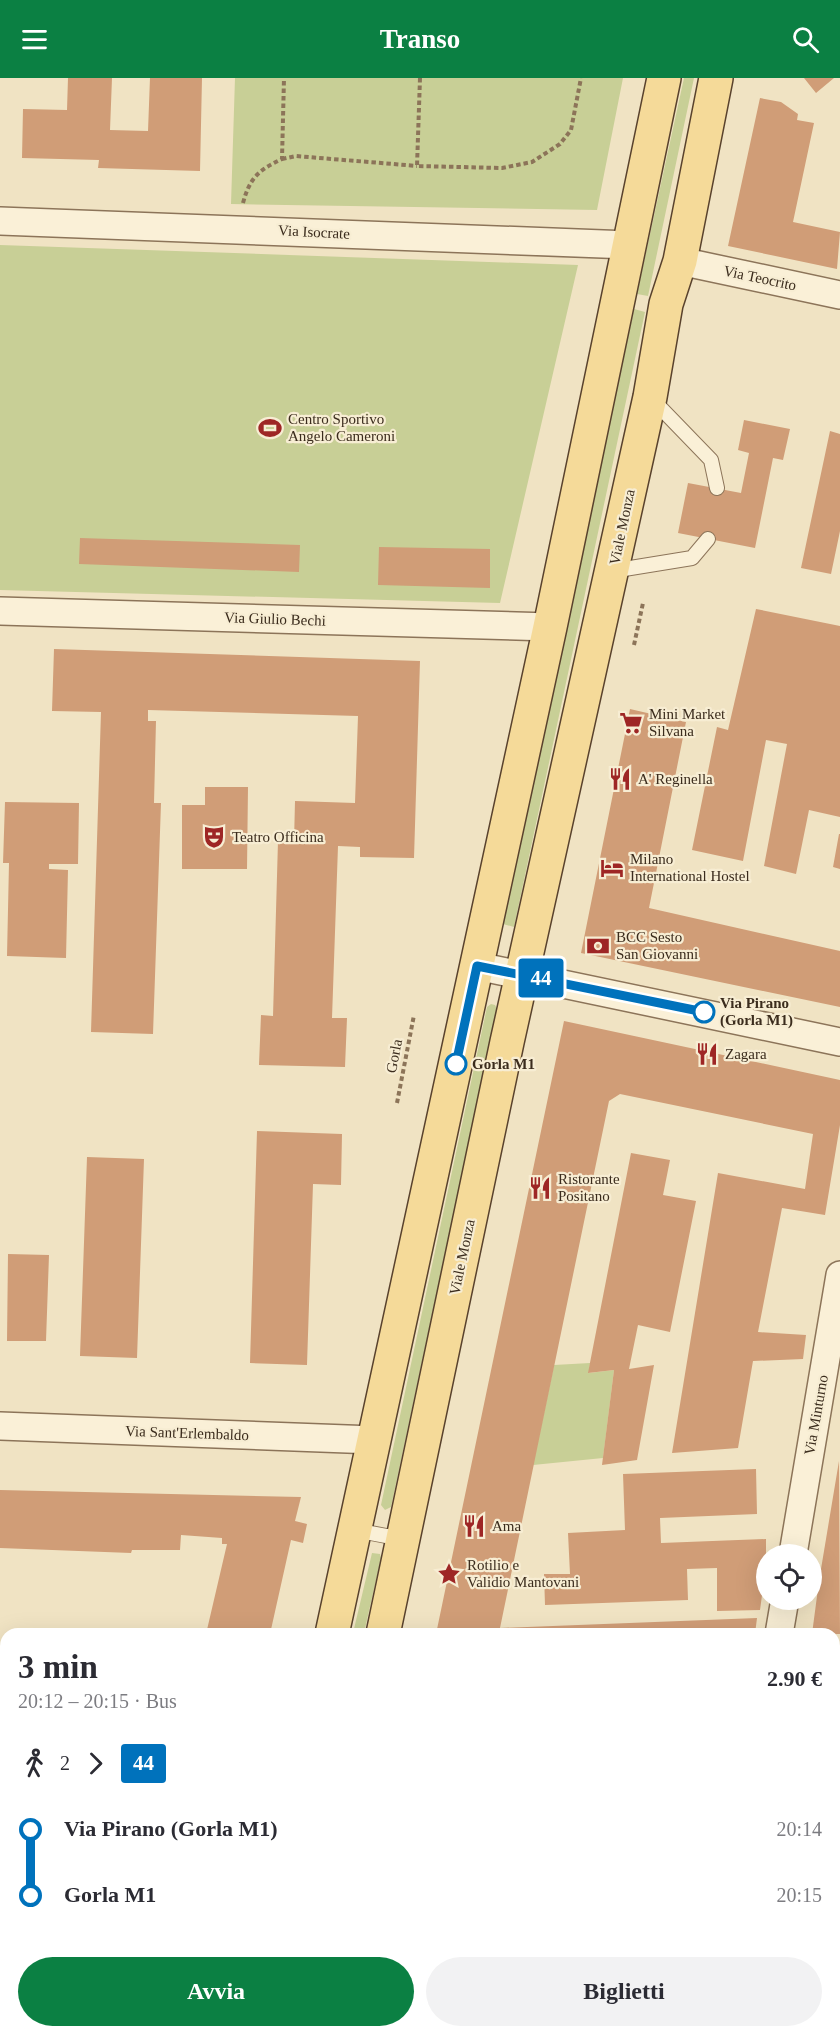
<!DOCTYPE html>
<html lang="it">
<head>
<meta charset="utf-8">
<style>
	:root { --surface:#fff; --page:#f2f2f3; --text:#2b2b33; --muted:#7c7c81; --accent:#0b8043 }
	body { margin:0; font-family:Georgia,serif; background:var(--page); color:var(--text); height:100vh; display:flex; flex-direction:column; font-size:22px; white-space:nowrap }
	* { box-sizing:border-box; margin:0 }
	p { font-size:20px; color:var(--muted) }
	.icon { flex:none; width:33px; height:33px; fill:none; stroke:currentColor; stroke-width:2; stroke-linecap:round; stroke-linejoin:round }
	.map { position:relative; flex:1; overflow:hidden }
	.details { position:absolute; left:0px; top:1550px; width:840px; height:410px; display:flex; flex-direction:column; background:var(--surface); border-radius:18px 18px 0 0; box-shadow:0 6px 24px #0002 }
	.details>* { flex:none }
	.badge { padding:0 12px; border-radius:4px; font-size:21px; line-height:39px }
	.buttons { position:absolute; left:756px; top:1466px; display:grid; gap:12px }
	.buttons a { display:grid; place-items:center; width:66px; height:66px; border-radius:50%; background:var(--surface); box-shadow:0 6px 24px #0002; font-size:30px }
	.map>.badge { position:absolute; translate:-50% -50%; box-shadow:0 0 0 3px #fff }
	.legs { display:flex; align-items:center; gap:9px; height:66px; padding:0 18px; font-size:20px }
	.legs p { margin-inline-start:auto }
	.headline { display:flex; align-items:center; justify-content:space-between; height:102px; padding:0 18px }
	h1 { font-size:33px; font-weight:700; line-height:45px }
	.cta { display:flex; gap:12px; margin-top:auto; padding:12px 18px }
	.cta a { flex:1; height:69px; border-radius:36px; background:var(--accent); color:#fff; font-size:24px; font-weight:700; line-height:69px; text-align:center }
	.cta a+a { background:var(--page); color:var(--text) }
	ul { padding:0 18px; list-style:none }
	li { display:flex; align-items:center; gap:21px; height:66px; font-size:22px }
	li i { display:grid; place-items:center; width:9px; height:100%; margin:0 8px; background:currentColor }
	li i::after { content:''; width:15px; height:15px; margin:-8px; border:4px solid; border-radius:50%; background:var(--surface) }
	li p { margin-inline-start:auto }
	li:first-child i { background:linear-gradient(#0000 50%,currentColor 0) }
	li:last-child i { background:linear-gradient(currentColor 50%,#0000 0) }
	header { display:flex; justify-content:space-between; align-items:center; height:78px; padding:0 18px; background:var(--accent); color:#fff; font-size:27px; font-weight:700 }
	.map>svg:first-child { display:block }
</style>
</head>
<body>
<header><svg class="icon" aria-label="menu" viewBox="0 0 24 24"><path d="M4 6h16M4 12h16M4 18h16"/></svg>Transo<svg class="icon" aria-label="search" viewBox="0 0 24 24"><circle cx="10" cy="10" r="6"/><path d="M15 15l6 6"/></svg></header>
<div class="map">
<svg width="840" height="1958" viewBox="0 0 840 1958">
	<rect width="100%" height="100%" fill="#f0e3c3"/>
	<!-- green -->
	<path fill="#c8cf96" d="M235,0H623L597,132L231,126Z
		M684,0H694L648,218L637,216Z
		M0,167L578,187L500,525L0,512Z
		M634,231L645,234L514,849L503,846Z
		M491,926L495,927L497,931L391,1429L385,1432L381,1427L487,929Z
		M590,1285L589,1295L614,1292L603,1380L533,1387L554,1287Z
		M372,1475L380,1476L381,1480L364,1555H353Z"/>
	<!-- building -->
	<path fill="#d09d77" d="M68,0H112L110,52L148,53L150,0H202L200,93L98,90L99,82L22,80L23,31L67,32Z
		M804,0H834L816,15Z
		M760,20L781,24L798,36L797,42L814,45L793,144L840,154L837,191L728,168Z
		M744,342L790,351L783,382L773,380L755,470L678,455L688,405L741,415L749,375L738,372Z
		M830,353L840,356V453L831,496L801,490Z
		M80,460L300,467L299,494L79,486Z
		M379,469L490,471V510L378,507Z
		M756,531L840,548V739L809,732L796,796L764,788L787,666L766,662L743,783L692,772L717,649L728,652Z
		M54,571L420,583L414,780L360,779V769L338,768L332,940H347L345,989L259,987L261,937L273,938L278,763L294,764L295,723L355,725L358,638L148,632V643H156L154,725H161L153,956L91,954L101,634L52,633Z
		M630,631L686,644L649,830L840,873V929L581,875Z
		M205,709H248L247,791H182V727H205Z
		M5,724L79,725L78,786H49V791L68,792L66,880L7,878L9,785H3Z
		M839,756H840V791L833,789Z
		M564,943L840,1002V1047L825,1137L782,1130L758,1254L806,1257L803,1281L753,1283L738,1370L672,1375L718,1095L805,1111L813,1056L620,1016L609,1023L500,1550L757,1540L755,1556H436Z
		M257,1053L342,1056L341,1107L313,1106L307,1287L250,1285Z
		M631,1075L670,1082L663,1117L696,1123L670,1254L638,1247L629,1291L654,1287L637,1382L602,1387L614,1292L588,1295Z
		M87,1079L144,1081L137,1280L80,1278Z
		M8,1176L49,1177L46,1263H7Z
		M839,1383L840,1556H812L819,1503Z
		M756,1391L757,1436L660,1440L661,1465L766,1461V1488L760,1532L717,1533V1490L687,1491L688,1522L545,1527L544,1496H570L568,1455L625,1452L623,1396Z
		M0,1412L301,1419L295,1443L307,1446L303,1465L291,1462L270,1556H206L227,1466H222V1460L181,1457L180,1472H132L131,1475L0,1470Z
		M6,1598V1634H4L1,1599Z
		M834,1661H840V1715H834Z
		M840,1755V1818H838L840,1931H834V1756Z
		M6,1770V1799H1L0,1771Z
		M0,1891H6V1955H0Z
		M24,1953H91L90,1958H61Z
		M142,1953H206L205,1958H141Z
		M353,1953H405L422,1957L352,1958Z"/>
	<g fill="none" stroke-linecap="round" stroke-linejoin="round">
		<!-- service casing -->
		<g stroke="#8c7459" stroke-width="16">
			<path id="service" d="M651,320L711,382L717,410
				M612,493L692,480L708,461
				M355,1452L402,1461"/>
		</g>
		<!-- minor casing -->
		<g stroke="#8c7459" stroke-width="30">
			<path id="minor" d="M0,143L629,167
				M680,183L840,217
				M0,533L550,549
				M477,888L840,964
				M0,1348L374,1362
				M793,1476L840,1197
				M779,1556L785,1521
				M834,1608H840
				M0,1682L6,1681
				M635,1953L822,1958"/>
		</g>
		<!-- primary casing -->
		<g stroke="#59422d" stroke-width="36">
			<path id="primary" d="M332,1556L550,549L664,0
				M383,1556L507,964L650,319L666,226L680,183L716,0
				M252,1958L253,1953
				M298,1958L299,1953"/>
		</g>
		<!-- path -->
		<path stroke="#8c7459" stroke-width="4" stroke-dasharray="4.5 3" stroke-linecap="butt" d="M420,0L417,88L502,90L532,84L560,66L571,52L581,0
			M282,81L296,78L417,88
			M243,125C250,99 259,92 282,81L284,0
			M634,567L643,525
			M397,1025L414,937"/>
		<!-- service -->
		<use href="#service" stroke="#faf0d7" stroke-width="14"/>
		<!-- minor -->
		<use href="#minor" stroke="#faf0d7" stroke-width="27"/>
		<!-- primary -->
		<use href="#primary" stroke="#f5da99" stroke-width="33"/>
	</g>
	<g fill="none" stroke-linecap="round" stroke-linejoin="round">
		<!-- line-1 casing -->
		<g stroke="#fff" stroke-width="14">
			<path id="line-1" d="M456,986L477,888L704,934"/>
		</g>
		<!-- line-1 -->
		<use href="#line-1" stroke="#0072bc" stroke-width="9"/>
	</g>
	<!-- icons -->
	<defs>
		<g id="stadium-bare" transform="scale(1.8)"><path d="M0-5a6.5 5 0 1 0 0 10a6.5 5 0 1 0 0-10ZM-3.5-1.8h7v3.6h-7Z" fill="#9e2625" stroke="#f7edd3" stroke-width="2.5" paint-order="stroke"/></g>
		<g id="supermarket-bare" transform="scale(1.8)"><path d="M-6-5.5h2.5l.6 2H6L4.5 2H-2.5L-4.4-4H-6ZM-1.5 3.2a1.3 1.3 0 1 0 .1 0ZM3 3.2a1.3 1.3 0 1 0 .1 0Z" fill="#9e2625" stroke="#f7edd3" stroke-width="2.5" paint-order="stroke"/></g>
		<g id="restaurant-bare" transform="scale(1.8)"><path d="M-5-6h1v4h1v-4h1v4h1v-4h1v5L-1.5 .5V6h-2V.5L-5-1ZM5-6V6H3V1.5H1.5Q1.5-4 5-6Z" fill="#9e2625" stroke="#f7edd3" stroke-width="2.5" paint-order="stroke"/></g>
		<g id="theatre-bare" transform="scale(1.8)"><path d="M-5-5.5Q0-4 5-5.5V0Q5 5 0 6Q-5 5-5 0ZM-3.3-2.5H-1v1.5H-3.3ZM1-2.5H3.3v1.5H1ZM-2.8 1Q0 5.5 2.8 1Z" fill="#9e2625" stroke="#f7edd3" stroke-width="2.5" paint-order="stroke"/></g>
		<g id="hotel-bare" transform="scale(1.8)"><path d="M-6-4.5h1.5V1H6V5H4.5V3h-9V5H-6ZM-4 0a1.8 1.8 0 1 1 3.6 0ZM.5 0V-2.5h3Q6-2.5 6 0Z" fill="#9e2625" stroke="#f7edd3" stroke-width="2.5" paint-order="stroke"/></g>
		<g id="bank-bare" transform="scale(1.8)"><path d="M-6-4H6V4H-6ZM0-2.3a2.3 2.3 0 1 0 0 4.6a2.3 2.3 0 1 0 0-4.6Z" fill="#9e2625" stroke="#f7edd3" stroke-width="2.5" paint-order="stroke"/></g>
		<g id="sight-bare" transform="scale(1.8)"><path d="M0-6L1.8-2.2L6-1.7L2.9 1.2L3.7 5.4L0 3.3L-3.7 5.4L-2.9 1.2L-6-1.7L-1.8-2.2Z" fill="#9e2625" stroke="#f7edd3" stroke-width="2.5" paint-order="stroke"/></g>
	</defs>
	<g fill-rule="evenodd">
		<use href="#stadium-bare" x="270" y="350"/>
		<use href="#supermarket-bare" x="631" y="645"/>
		<use href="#restaurant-bare" x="620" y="701"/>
		<use href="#theatre-bare" x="214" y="759"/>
		<use href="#hotel-bare" x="612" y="790"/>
		<use href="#bank-bare" x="598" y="868"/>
		<use href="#restaurant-bare" x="707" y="976"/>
		<use href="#restaurant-bare" x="540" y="1110"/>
		<use href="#restaurant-bare" x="474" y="1448"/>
		<use href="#sight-bare" x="449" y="1496"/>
	</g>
	<!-- markers -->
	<g fill="#fff" stroke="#0072bc" stroke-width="3">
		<circle cx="704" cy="934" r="10"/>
		<circle cx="456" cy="986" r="10"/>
	</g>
	<g text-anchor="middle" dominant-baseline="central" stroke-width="4.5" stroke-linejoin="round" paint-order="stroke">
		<!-- street labels -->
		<g font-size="15" fill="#3b2c1d" stroke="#f7edd3">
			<text transform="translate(314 154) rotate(3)">Via Isocrate</text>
			<text transform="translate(760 200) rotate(12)">Via Teocrito</text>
			<text transform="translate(622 449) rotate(-78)">Viale Monza</text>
			<text transform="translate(275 541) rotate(2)">Via Giulio Bechi</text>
			<text transform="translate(394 978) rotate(-79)">Gorla</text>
			<text transform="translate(462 1179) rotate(-78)">Viale Monza</text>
			<text transform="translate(816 1337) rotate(-80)">Via Minturno</text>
			<text transform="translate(187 1355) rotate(2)">Via Sant'Erlembaldo</text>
		</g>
		<!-- poi labels -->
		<g font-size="15" fill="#3b2c1d" stroke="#f7edd3" text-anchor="start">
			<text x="288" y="341">Centro Sportivo<tspan x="288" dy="17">Angelo Cameroni</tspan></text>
			<text x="649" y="636">Mini Market<tspan x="649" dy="17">Silvana</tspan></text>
			<text x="638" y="701">A' Reginella</text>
			<text x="232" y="759">Teatro Officina</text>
			<text x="630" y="781">Milano<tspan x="630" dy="17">International Hostel</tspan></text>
			<text x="616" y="859">BCC Sesto<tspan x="616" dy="17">San Giovanni</tspan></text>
			<text x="725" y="976">Zagara</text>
			<text x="558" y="1101">Ristorante<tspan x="558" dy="17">Positano</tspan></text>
			<text x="492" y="1448">Ama</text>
			<text x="467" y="1487">Rotilio e<tspan x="467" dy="17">Validio Mantovani</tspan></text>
		</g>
		<!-- stop labels -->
		<g font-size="15" font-weight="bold" fill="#3b2c1d" stroke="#f7edd3" text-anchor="start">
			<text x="720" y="925">Via Pirano<tspan x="720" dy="17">(Gorla M1)</tspan></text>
			<text x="472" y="986">Gorla M1</text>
		</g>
	</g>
</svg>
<div class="buttons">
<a><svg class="icon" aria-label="locate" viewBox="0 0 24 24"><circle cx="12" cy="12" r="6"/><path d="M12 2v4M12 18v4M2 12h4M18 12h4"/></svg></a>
</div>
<b class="badge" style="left:541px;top:900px;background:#0072bc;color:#fff">44</b>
<section class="details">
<div class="headline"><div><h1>3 min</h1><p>20:12 – 20:15 · Bus</p></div><b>2.90 €</b></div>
<div class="legs"><svg class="icon" aria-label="walk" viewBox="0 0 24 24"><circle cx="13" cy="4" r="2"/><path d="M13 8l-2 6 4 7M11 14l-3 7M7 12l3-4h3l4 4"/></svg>2<svg class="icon" aria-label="forward" viewBox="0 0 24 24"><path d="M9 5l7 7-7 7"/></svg><b class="badge" style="background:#0072bc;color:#fff">44</b></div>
<ul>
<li><i style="color:#0072bc"></i><b>Via Pirano (Gorla M1)</b><p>20:14</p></li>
<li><i style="color:#0072bc"></i><b>Gorla M1</b><p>20:15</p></li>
</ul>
<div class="cta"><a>Avvia</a><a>Biglietti</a></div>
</section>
</div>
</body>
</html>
